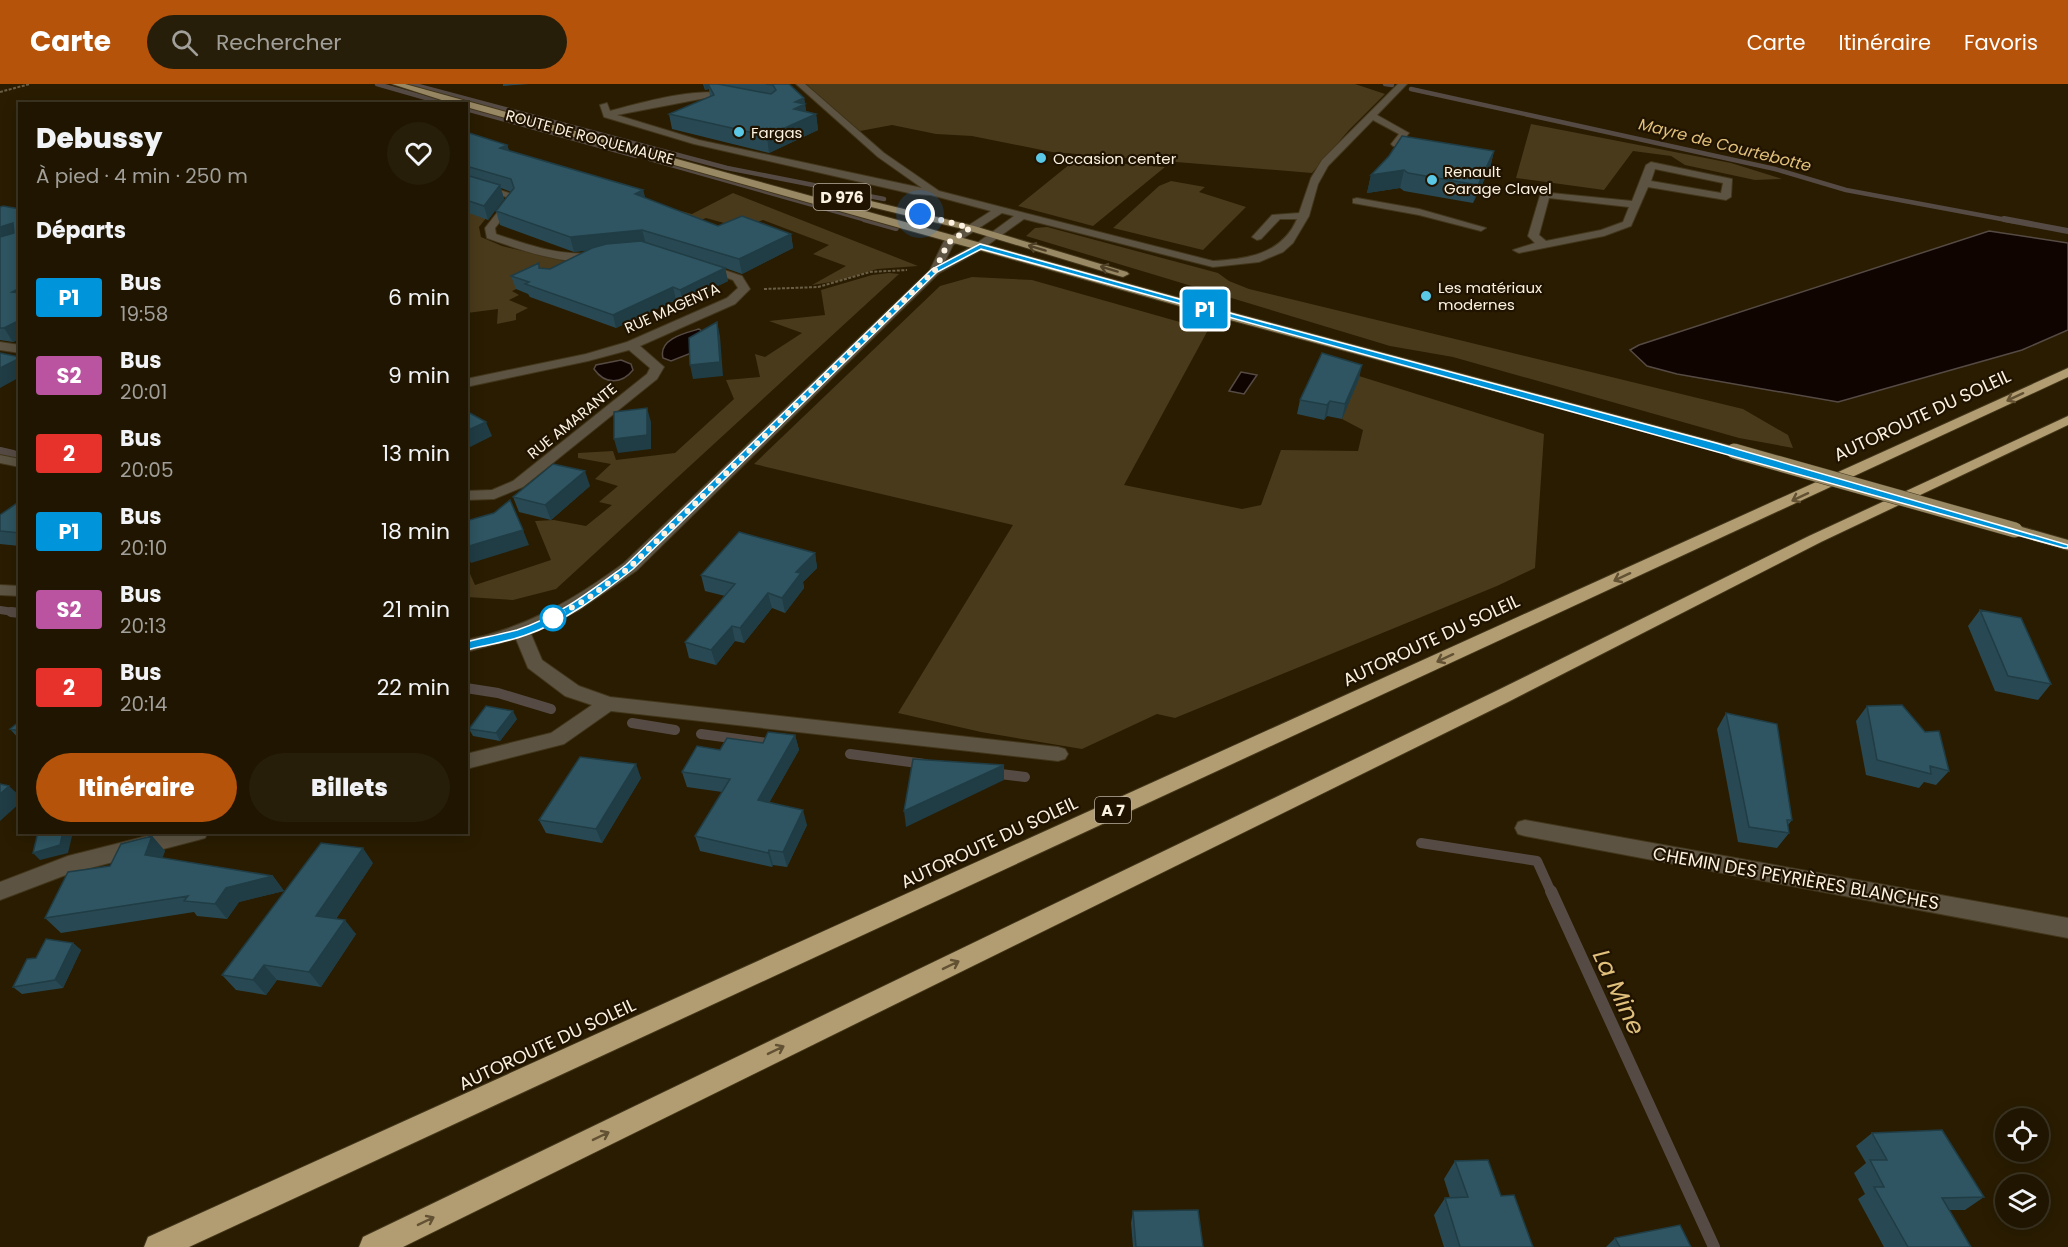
<!DOCTYPE html>
<html lang="fr">
<head>
<meta charset="utf-8">
<style>
	:root { --surface:#1f1500; --page:#271e0a; --text:#f1f3f6; --muted:#a19f99; --line:#3c3422; --accent:#b45309 }
	body { margin:0; font-family:Poppins,sans-serif; background:var(--page); color:var(--text); height:100vh; display:flex; flex-direction:column; font-size:22px; white-space:nowrap }
	* { box-sizing:border-box; margin:0 }
	p { font-size:20px; color:var(--muted) }
	.icon { flex:none; width:33px; height:33px; fill:none; stroke:currentColor; stroke-width:2; stroke-linecap:round; stroke-linejoin:round }
	.map { position:relative; flex:1; overflow:hidden }
	.side { position:absolute; left:18px; top:18px; width:450px; height:732px; display:flex; flex-direction:column; background:var(--surface); border-radius:0px; box-shadow:0 3px 15px #0003,0 0 0 2px var(--line) }
	.side>* { flex:none }
	.badge { padding:0 12px; border-radius:4px; font-size:21px; line-height:39px }
	.tools { position:absolute; left:1995px; top:1024px; display:grid; gap:12px }
	.tools a { display:grid; place-items:center; width:54px; height:54px; border-radius:50%; background:var(--surface); box-shadow:0 3px 15px #0003,0 0 0 2px var(--line); font-size:30px }
	.you { position:absolute; width:30px; height:30px; margin:-15px; border:4px solid #fff; border-radius:50%; background:#1a73e8; box-shadow:0 0 0 9px #1a73e833 }
	.map>.badge { position:absolute; translate:-50% -50%; box-shadow:0 0 0 3px #fff }
	h2 { padding:0 18px; font-size:22px; line-height:54px }
	.round { display:grid; place-items:center; flex:none; width:63px; height:63px; border-radius:32px; background:var(--page) }
	.headline { display:flex; align-items:center; justify-content:space-between; height:102px; padding:0 18px }
	h1 { font-size:28px; font-weight:800; line-height:45px }
	.cta { display:flex; gap:12px; margin-top:auto; padding:12px 18px }
	.cta a { flex:1; height:69px; border-radius:36px; background:var(--accent); color:#fff; font-size:24px; font-weight:800; line-height:69px; text-align:center }
	.cta a+a { background:var(--page); color:var(--text) }
	ul { padding:0; list-style:none }
	li { display:flex; align-items:center; gap:18px; height:78px; padding:0 18px }
	li div { flex:1 }
	li b { display:block; font-size:22px }
	li em { font-style:normal }
	li .badge { min-width:66px; font-weight:700; text-align:center }
	header { display:flex; align-items:center; gap:36px; box-sizing:border-box; height:84px; padding:0 30px; background:var(--accent); color:#fff }
	header strong { font-size:28px }
	nav { display:flex; gap:33px; margin-inline-start:auto; font-size:21px }
	.search { width:420px; height:54px; background:var(--page); display:flex; align-items:center; gap:15px; box-sizing:border-box; padding:0 21px; border-radius:33px; color:var(--muted); font-size:22px }
	.map>svg:first-child { display:block }
</style>
</head>
<body>
<header>
<strong>Carte</strong>
<div class="search"><svg class="icon" aria-label="search" viewBox="0 0 24 24"><circle cx="10" cy="10" r="6"/><path d="M15 15l6 6"/></svg>Rechercher</div>
<nav><a>Carte</a><a>Itinéraire</a><a>Favoris</a></nav>
</header>
<div class="map">
<svg width="2068" height="1163" viewBox="0 0 2068 1163">
	<rect width="100%" height="100%" fill="#291c00"/>
	<!-- green -->
	<path fill="#493a1b" d="M806,0H1355L1385,10L1349,46L1312,89L1052,68L972,52L936,50L892,41L860,47Z
		M1531,40L1731,79L1782,95L1755,96L1685,81L1671,72L1633,67L1604,106L1516,94Z
		M1075,76L1165,83L1093,142L1018,122Z
		M1171,97L1205,103L1199,108L1246,123L1203,166L1113,144L1159,102Z
		M733,109L918,182L877,185L838,197L812,201L846,182L813,170L829,161L763,136L742,144L706,134L666,150L584,168L670,124L692,130Z
		M467,122L491,128L479,143L481,153L502,162L569,178L559,186L512,207L519,211L509,216L528,224L516,230V236L497,240L498,225L467,229Z
		M1047,143L1218,189L1229,197L1249,205L1743,325L1788,351L1793,364L1739,354L1453,273L1390,262L1026,152L1035,144Z
		M889,189L899,190L556,505L513,516L467,513V483L475,501L551,476L535,437L554,436L586,442L612,421L599,418L618,402L595,395L611,380L578,374V369L613,367L616,376L675,369L734,315L726,296L760,293L755,270L765,273L802,249L769,237L825,231L821,206L872,191Z
		M972,193L1032,196L1208,246L1124,401L1242,425L1261,421L1281,366L1358,367L1363,346L1342,335L1359,292L1544,350L1535,484L1497,502L1175,634L1157,630L1082,665L981,648L898,629L1013,441L754,380L940,202Z"/>
	<!-- water -->
	<path fill="#100400" stroke="#564b44" stroke-width="1.5" d="M1989,147L2068,159V246L2022,266L1838,318L1677,290L1647,282L1630,266L1639,261Z
		M699,245L703,248L694,268L671,277L663,274C658,255 685,249 699,245Z
		M621,276L631,280L633,286C622,300 605,301 594,285L596,281Z
		M1241,288L1257,291L1244,310L1229,307Z"/>
	<g fill="none" stroke-linecap="round" stroke-linejoin="round">
		<!-- stream-far4 -->
		<path stroke="#564b44" stroke-width="4.5" d="M377,0L447,20
			M411,0L727,84L884,115
			M1385,0L1392,1
			M1411,5L1775,85L1846,106L2012,137
			M466,25L636,72
			M650,75L870,137"/>
		<!-- stream-far3 -->
		<path stroke="#564b44" stroke-width="6" d="M864,135L896,144
			M2004,135L2068,147"/>
		<!-- stream-far2 -->
		<path stroke="#564b44" stroke-width="8" d="M0,367L13,370
			M0,526L20,529"/>
		<!-- stream-far1 -->
		<path stroke="#564b44" stroke-width="10" d="M11,528L20,529
			M466,604L498,609L551,625
			M632,639L675,646
			M701,650L775,660
			M850,670L925,680
			M992,689L1025,693
			M1421,759L1537,777L1551,808"/>
		<!-- stream -->
		<path stroke="#564b44" stroke-width="12" d="M1551,807L1714,1163"/>
		<!-- minor casing -->
		<g stroke="#42361b" stroke-width="2">
			<path id="minor" d="M796,0H805L884,69L939,107L1213,177C1248,175 1282,170 1297,135H1280L1261,155L1257,156L1252,153L1272,131L1299,129L1311,94L1322,76L1398,0H1407L1377,31L1409,49L1399,62H1393L1391,60L1399,50L1373,36L1328,82L1318,100L1309,132L1293,159L1283,168L1259,178L1213,183L1024,135L981,166L939,189L636,487L579,526L531,550L542,576L579,602L610,613L1058,663L1065,665L1068,670L1065,675L1058,677L611,627L564,660L466,685V670L551,649L592,621L565,612L528,584L516,555L466,568V556C526,544 575,515 624,479L930,186L944,157L991,127L931,111L913,110L694,60L604,33L600,21L607,19L610,27C647,17 700,2 737,11V15L716,12L617,31L699,56L922,104L878,73ZM1002,129L1014,132L973,162L945,177L953,161Z
				M1651,78L1732,95L1731,113L1726,116L1648,103L1631,142L1604,152L1519,169L1513,166L1535,159L1528,152L1541,108L1632,117L1646,81ZM1655,85L1723,99L1721,109L1651,97ZM1549,114L1629,123L1623,138L1601,146L1546,157L1539,151Z
				M466,95L515,111L517,116L495,144L496,150C528,161 564,174 598,168L604,171C581,189 512,163 487,154L485,144L507,116L506,113L466,101Z
				M1357,114L1419,125L1486,144L1481,147L1419,131L1353,119V115Z
				M704,179L742,192L750,205L735,220L640,262L664,283L657,295L523,403L494,415L466,416V407L492,406L513,397L647,290L650,284L629,266L588,277L466,303V295L586,270L627,258L727,214L738,204L733,196L700,184V180Z
				M0,258L20,261V269L0,266Z
				M0,371L20,375V383L0,379Z
				M0,501L20,502V512L0,511Z
				M1525,736L2068,834V854L1525,752L1518,750L1515,744L1518,738Z
				M163,748H208L205,754L198,756L71,789L0,816V798L68,772Z"/>
		</g>
		<!-- major casing -->
		<g stroke="#42361b" stroke-width="2">
			<path id="major" d="M392,0H405L1238,230L1739,364L1741,367L1739,370H1729L1230,236L466,23V20H454Z
				M846,111L974,142L1127,188L1129,190L1123,193L1119,192L967,146L842,116L841,114Z
				M2015,441L2068,456V466L2009,449L2007,446L2009,443Z"/>
		</g>
		<!-- highway casing -->
		<g stroke="#42361b" stroke-width="2">
			<path id="highway" d="M2068,284V293L189,1163H144L148,1153Z
				M2068,332V341L1821,458L1508,618L403,1163H359L363,1153L1494,608L1809,452Z"/>
		</g>
		<!-- path -->
		<path stroke="#695e45" stroke-width="2" stroke-dasharray="3 1.5" stroke-linecap="butt" d="M0,8L30,0
			M764,205L818,203L870,188L907,186"/>
		<!-- minor -->
		<use href="#minor" fill="#5c5342" fill-rule="evenodd"/>
		<!-- major -->
		<use href="#major" fill="#998864" fill-rule="evenodd"/>
		<!-- highway -->
		<use href="#highway" fill="#b29c71" fill-rule="evenodd"/>
		<!-- major-bridge casing -->
		<g stroke="#42361b" stroke-width="16" stroke-linecap="butt">
			<path id="major-bridge" d="M1734,367L2015,446"/>
		</g>
		<!-- major-bridge -->
		<use href="#major-bridge" stroke="#998864" stroke-width="15"/>
	</g>
	<!-- wall -->
	<path fill="#284953" d="M503,0H529L503,2Z
		M703,0H789L804,14L806,27L816,30L818,46L769,69L672,45L669,30L710,13L709,5L705,6Z
		M466,48L507,61L509,67L643,106L645,114L718,142L791,150L793,164L742,190L725,184L728,197L683,219L676,216L616,244L530,213L528,210L516,205L511,192L539,179L540,185H550L588,166L574,168L500,141L496,127L511,108L501,104L504,115L488,136L466,128Z
		M1494,67L1490,84L1473,119L1404,107L1400,104L1367,109L1371,91Z
		M0,123L20,125V255L13,258L0,256Z
		M1359,295L1342,335L1327,332L1324,336L1297,330L1300,316Z
		M590,402L551,436L519,428L513,413Z
		M20,417V462L0,460V431Z
		M815,469L817,484L803,498L804,504L785,529L772,524L744,559L735,557L716,581L689,574L685,558L725,512L705,507L701,491Z
		M1980,526L2051,600L2038,616L1995,607L1968,542Z
		M1867,622L1949,687L1936,701L1924,698L1919,704L1866,691L1856,637Z
		M1726,629L1792,736L1788,741L1789,749L1777,764L1738,758L1717,645Z
		M517,635L500,657L473,652L469,645Z
		M20,637V656L10,645Z
		M795,651L799,666L769,719L807,741L787,783L773,781L772,783L700,767L695,752L722,708L687,703L682,688L720,666L763,659Z
		M641,694L602,759L546,749L539,736Z
		M152,752L165,767L162,774L273,792L284,807L239,818L227,835L197,832L194,828L61,849L45,834L110,782Z
		M373,779L336,835L356,850L321,903L277,896L266,911L236,906L222,891Z
		M73,859L81,866L63,904L22,910L13,903L36,874Z
		M1872,1049L1984,1113L1965,1126H1949L1971,1163H1884L1858,1115L1865,1110L1854,1089L1866,1079L1856,1062Z
		M1455,1077L1501,1112L1533,1163H1444L1434,1131L1445,1114H1450L1444,1095Z
		M1133,1127L1203,1163H1133L1131,1139Z
		M1615,1154L1691,1163H1606Z"/>
	<!-- shaded-wall -->
	<path fill="#203c44" d="M704,0H716H708L709,5L705,6Z
		M804,14L807,34L816,30L818,46L769,69L767,52L795,18Z
		M507,61L512,74L500,64Z
		M1494,67L1490,84L1473,119L1478,101Z
		M1404,86L1400,104L1367,109L1371,91Z
		M500,101L504,115L488,136L484,122Z
		M643,106L647,120L635,110Z
		M13,139L20,148L0,158V143Z
		M642,146L646,160L574,168L570,153Z
		M791,150L793,164L742,190L739,175Z
		M725,184L728,197L683,219L680,206Z
		M673,203L676,216L616,244L613,231Z
		M20,204V219L12,208Z
		M20,236V255L13,258L4,244Z
		M717,238L720,252L723,292L693,295L690,281Z
		M20,274V293L0,304V284Z
		M1362,281L1359,295L1342,335L1345,320Z
		M1330,317L1327,332L1324,336L1327,321Z
		M647,324L651,338V365L618,369L614,355Z
		M486,338L492,352L466,365V347Z
		M585,387L590,402L551,436L545,421Z
		M523,446L529,461L471,479L466,470V463Z
		M815,469L817,484L803,498L804,504L785,529L782,514L796,488Z
		M768,509L772,524L744,559L740,544Z
		M732,542L735,557L716,581L711,566Z
		M513,627L517,635L500,657L496,649Z
		M795,651L799,666L762,731L758,716Z
		M636,680L641,694L602,759L596,745Z
		M1004,681V696L906,743L904,727Z
		M9,702L20,712V719L0,737V710Z
		M803,726L807,741L787,783L783,768Z
		M63,748H73L68,769L40,776L33,769Z
		M152,752L165,767L158,786L145,771Z
		M363,764L373,779L328,847L316,832Z
		M769,766L773,781L772,783L768,769Z
		M273,792L284,807L239,818L227,835L215,820L226,804Z
		M345,836L356,850L321,903L309,888Z
		M73,859L81,866L63,904L55,896Z
		M264,881L277,896L266,911L253,896Z"/>
	<!-- building -->
	<path fill="#2e5561" stroke="#203c44" stroke-width="1.5" d="M708,0H718L771,10L776,6L773,1L766,0H789L804,14L795,18L805,20L794,25L816,30L767,52L669,30L714,11Z
		M466,48L507,61L500,64L643,106L635,110L718,142L742,132L791,150L739,175L642,146L570,153L496,127L514,104L511,95L466,82Z
		M1402,52L1494,67L1478,101L1408,89L1404,86L1371,91L1389,72Z
		M466,91L500,101L484,122L466,116Z
		M3,122L20,125V204L12,208L20,209V236L4,244H0V153L14,149L13,139L0,143V123Z
		M641,157L725,184L680,206L673,203L613,231L525,200L529,198L511,192L539,179V184L550,185L592,164L606,160Z
		M717,238L720,278L690,281L689,254Z
		M0,269L20,273V274L0,284Z
		M1322,269L1362,281L1345,320L1330,317L1327,321L1300,316Z
		M647,324V351L614,355V328Z
		M466,327L486,338L466,347Z
		M553,380L585,387L545,421L513,413Z
		M510,416L523,446L466,463V437L494,429Z
		M20,417V449L0,447V431Z
		M739,448L815,469L796,488L801,489L782,514L768,509L740,544L732,542L711,566L685,558L735,500L701,491Z
		M1980,526L2021,534L2051,600L2008,592Z
		M1902,621L1925,648L1939,647L1949,687L1930,682L1931,690L1877,676L1867,622Z
		M486,622L513,627L496,649L469,645Z
		M1726,629L1777,640L1792,736H1787L1789,749L1749,743Z
		M20,637V647L10,645Z
		M768,648L795,651L758,716L803,726L783,768L769,766L768,769L695,752L730,695L682,688L697,662L720,666L727,654L763,659Z
		M580,673L636,680L596,745L539,736Z
		M913,675L1004,681L904,727Z
		M0,700L9,702L0,710Z
		M38,748H63L60,761L33,769Z
		M152,752L145,771L273,792L226,804L215,820L184,817L188,812L45,834L68,788L110,782L121,760Z
		M321,759L363,764L316,832L345,836L309,888L264,881L253,896L222,891Z
		M46,855L73,859L55,896L13,903L27,875L36,874Z
		M1942,1046L1984,1113L1942,1114L1971,1163H1908L1874,1103H1884L1870,1076H1887L1872,1049Z
		M1488,1076L1501,1112L1514,1111L1533,1163H1460L1445,1114L1468,1113L1455,1077Z
		M1198,1126L1203,1163H1136L1133,1127Z
		M1680,1141L1691,1163H1620L1615,1154Z"/>
	<!-- one-way arrows -->
	<defs><path id="oneway-shaft" d="M-6 0H5M1.5-3L5.5 0L1.5 3" fill="none" stroke-width="1.6" stroke-linecap="round" stroke-linejoin="round" transform="scale(1.5)"/></defs>
	<g stroke="#504228">
		<use href="#oneway-shaft" transform="translate(1037 164) rotate(-163)"/>
		<use href="#oneway-shaft" transform="translate(1109 185) rotate(-163)"/>
	</g>
	<g stroke="#625133">
		<use href="#oneway-shaft" transform="translate(2015 313) rotate(155)"/>
		<use href="#oneway-shaft" transform="translate(1800 413) rotate(155)"/>
		<use href="#oneway-shaft" transform="translate(1622 493) rotate(155)"/>
		<use href="#oneway-shaft" transform="translate(1445 574) rotate(155)"/>
		<use href="#oneway-shaft" transform="translate(951 881) rotate(-26)"/>
		<use href="#oneway-shaft" transform="translate(776 966) rotate(-26)"/>
		<use href="#oneway-shaft" transform="translate(601 1052) rotate(-26)"/>
		<use href="#oneway-shaft" transform="translate(426 1137) rotate(-26)"/>
	</g>
	<!-- line -->
	<path fill="#0095da" stroke="#fff" stroke-width="1.5" d="M980,160L1237,231L1716,359L2068,461V464H2064C1704,362 1341,266 981,165L937,188L633,485C600,511 566,537 526,551C507,558 486,561 466,566L462,564V559C481,554 499,551 517,546C558,533 592,506 626,481L932,185Z"/>
	<g fill="none" stroke-linecap="round" stroke-linejoin="round">
		<!-- walk -->
		<path stroke="#fbf2e1" stroke-width="6" stroke-dasharray="0 10.8" d="M553,534L587,515L630,483L935,186L948,159L970,144L920,130"/>
	</g>
	<!-- markers -->
	<g fill="#5bc8e6" stroke="#201300" stroke-width="2">
		<circle cx="739" cy="48" r="6"/>
		<circle cx="1041" cy="74" r="6"/>
		<circle cx="1432" cy="96" r="6"/>
		<circle cx="1426" cy="212" r="6"/>
	</g>
	<circle fill="#fff" stroke="#0095da" stroke-width="3" cx="553" cy="534" r="12"/>
	<g text-anchor="middle" dominant-baseline="central" stroke-width="4.5" stroke-linejoin="round" paint-order="stroke">
		<!-- far-poi labels -->
		<g font-size="15" fill="#fbf2e1" stroke="#201300" text-anchor="start">
			<text x="751" y="48">Fargas</text>
			<text x="1053" y="74">Occasion center</text>
			<text x="1444" y="87">Renault<tspan x="1444" dy="17">Garage Clavel</tspan></text>
			<text x="1438" y="203">Les matériaux<tspan x="1438" dy="17">modernes</tspan></text>
		</g>
		<!-- far-street labels -->
		<g font-size="15" fill="#fbf2e1" stroke="#201300">
			<text transform="translate(590 53) rotate(15)">ROUTE DE ROQUEMAURE</text>
			<text transform="translate(672 224) rotate(-24)">RUE MAGENTA</text>
			<text transform="translate(572 337) rotate(-39)">RUE AMARANTE</text>
		</g>
		<!-- far-water labels -->
		<g font-size="16" font-style="italic" fill="#e1c07c" stroke="#201300">
			<text transform="translate(1725 61) rotate(14)">Mayre de Courtebotte</text>
		</g>
		<!-- shield labels -->
		<g fill="#201300" stroke="#b9af9e" stroke-width="1.5">
			<rect x="813.5" y="100" width="57" height="26" rx="4.5"/>
			<rect x="1095" y="713" width="36" height="26" rx="4.5"/>
		</g>
		<g font-size="16" font-weight="bold" fill="#fbf2e1">
			<text x="842" y="113">D 976</text>
			<text x="1113" y="726">A 7</text>
		</g>
		<!-- street labels -->
		<g font-size="18" fill="#fbf2e1" stroke="#201300">
			<text transform="translate(1922 331) rotate(-25)">AUTOROUTE DU SOLEIL</text>
			<text transform="translate(1431 556) rotate(-25)">AUTOROUTE DU SOLEIL</text>
			<text transform="translate(989 758) rotate(-25)">AUTOROUTE DU SOLEIL</text>
			<text transform="translate(1796 794) rotate(10)">CHEMIN DES PEYRIÈRES BLANCHES</text>
			<text transform="translate(547 960) rotate(-25)">AUTOROUTE DU SOLEIL</text>
		</g>
		<!-- near-water labels -->
		<g font-size="24" font-style="italic" fill="#e1c07c" stroke="#201300">
			<text transform="translate(1619 908) rotate(65)">La Mine</text>
		</g>
	</g>
</svg>
<div class="tools">
<a><svg class="icon" aria-label="locate" viewBox="0 0 24 24"><circle cx="12" cy="12" r="6"/><path d="M12 2v4M12 18v4M2 12h4M18 12h4"/></svg></a>
<a><svg class="icon" aria-label="layers" viewBox="0 0 24 24"><path d="M12 4l9 5-9 5-9-5zM3 14l9 5 9-5"/></svg></a>
</div>
<div class="you" style="left:920px;top:130px"></div>
<b class="badge" style="left:1205px;top:225px;background:#0095da;color:#fff">P1</b>
<section class="side">
<div class="headline"><div><h1>Debussy</h1><p>À pied · 4 min · 250 m</p></div><a class="round"><svg class="icon" aria-label="heart" viewBox="0 0 24 24"><path d="M12 20l-8-8c-3-5 5-10 8-4 3-6 11-1 8 4z"/></svg></a></div>
<h2>Départs</h2>
<ul>
<li><span class="badge" style="background:#0095da;color:#fff">P1</span><div><b>Bus</b><p>19:58</p></div><em>6 min</em></li>
<li><span class="badge" style="background:#ba54a0;color:#fff">S2</span><div><b>Bus</b><p>20:01</p></div><em>9 min</em></li>
<li><span class="badge" style="background:#e6322a;color:#fff">2</span><div><b>Bus</b><p>20:05</p></div><em>13 min</em></li>
<li><span class="badge" style="background:#0095da;color:#fff">P1</span><div><b>Bus</b><p>20:10</p></div><em>18 min</em></li>
<li><span class="badge" style="background:#ba54a0;color:#fff">S2</span><div><b>Bus</b><p>20:13</p></div><em>21 min</em></li>
<li><span class="badge" style="background:#e6322a;color:#fff">2</span><div><b>Bus</b><p>20:14</p></div><em>22 min</em></li>
</ul>
<div class="cta"><a>Itinéraire</a><a>Billets</a></div>
</section>
</div>
</body>
</html>
